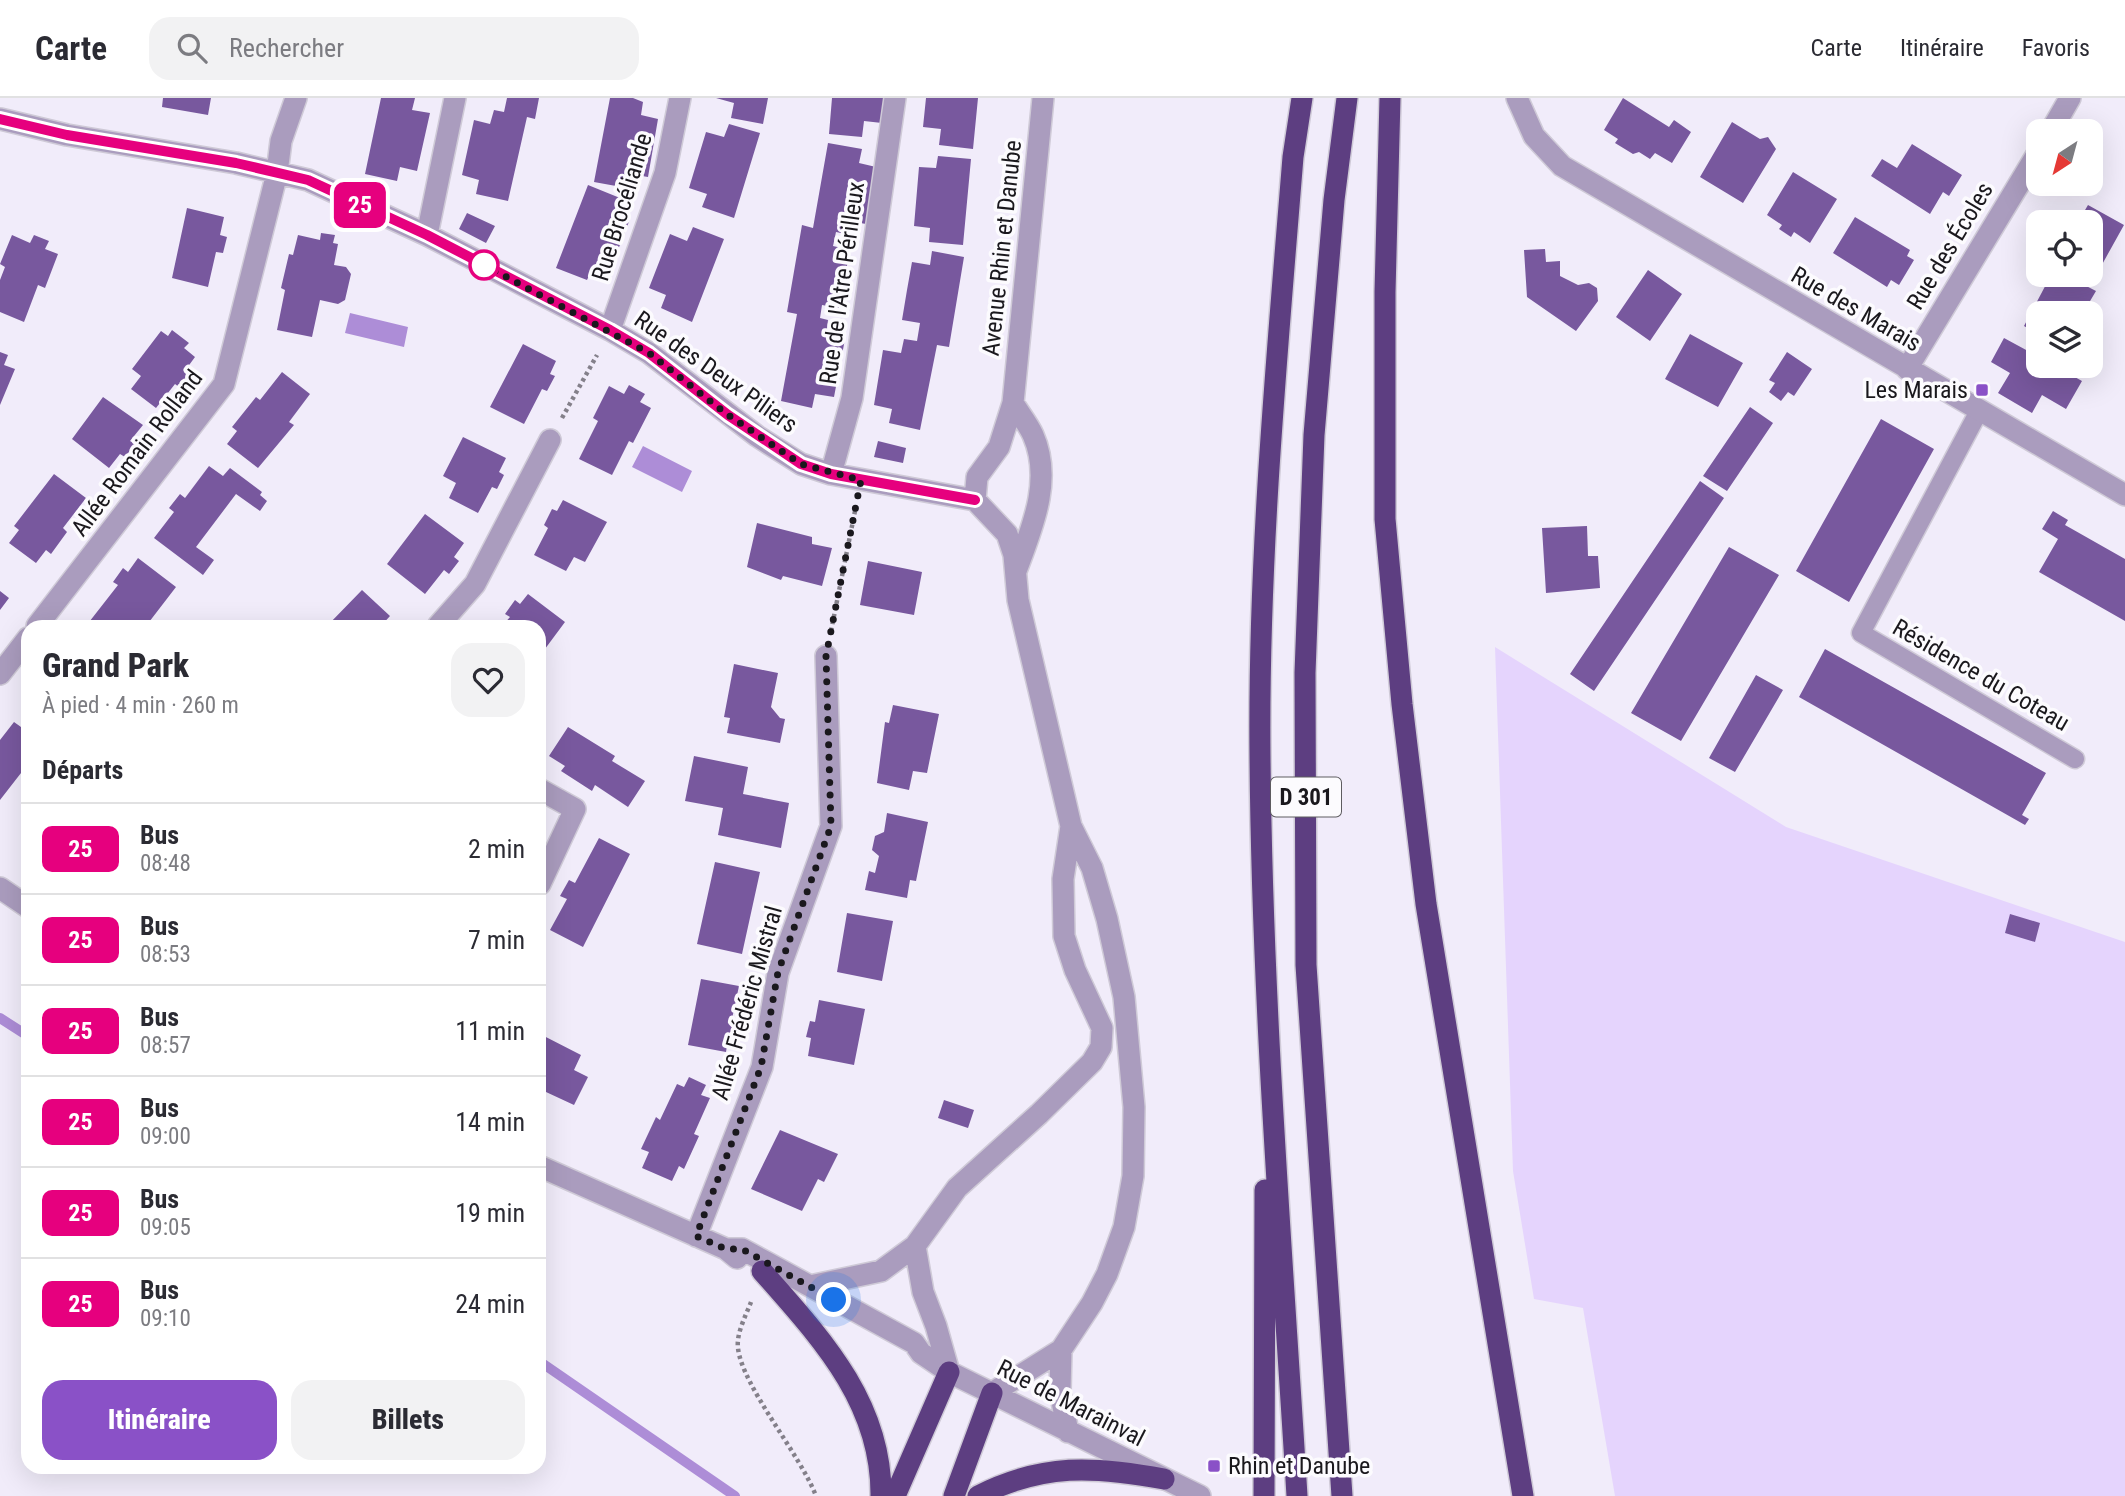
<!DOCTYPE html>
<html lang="fr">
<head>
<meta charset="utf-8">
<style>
	:root { --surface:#fff; --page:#f2f2f3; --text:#2b2b33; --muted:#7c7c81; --line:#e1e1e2; --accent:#8a51c7 }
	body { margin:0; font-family:"Roboto Condensed",sans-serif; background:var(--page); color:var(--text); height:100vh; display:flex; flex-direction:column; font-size:26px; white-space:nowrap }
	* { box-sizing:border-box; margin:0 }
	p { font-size:23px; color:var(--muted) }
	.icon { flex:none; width:38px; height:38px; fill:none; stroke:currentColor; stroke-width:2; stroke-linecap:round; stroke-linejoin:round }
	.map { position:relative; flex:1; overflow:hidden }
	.panel { position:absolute; left:21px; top:522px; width:525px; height:854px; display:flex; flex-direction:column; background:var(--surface); border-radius:21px; box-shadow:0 7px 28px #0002 }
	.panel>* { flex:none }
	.badge { padding:0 14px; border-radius:10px; font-size:24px; line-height:46px }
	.needle { width:46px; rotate:216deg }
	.fabs { position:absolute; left:2026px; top:21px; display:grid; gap:14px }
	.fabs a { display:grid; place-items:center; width:77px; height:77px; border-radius:14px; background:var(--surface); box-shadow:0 7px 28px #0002; font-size:35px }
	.you { position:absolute; width:35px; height:35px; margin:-18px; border:5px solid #fff; border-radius:50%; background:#1a73e8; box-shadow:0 0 0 10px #1a73e833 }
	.map>.badge { position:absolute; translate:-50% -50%; box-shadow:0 0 0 4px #fff }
	h2 { padding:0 21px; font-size:26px; line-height:63px }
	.round { display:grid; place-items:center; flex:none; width:74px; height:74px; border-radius:21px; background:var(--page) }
	.head { display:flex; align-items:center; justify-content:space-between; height:119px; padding:0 21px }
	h1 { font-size:33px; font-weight:800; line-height:52px }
	.primary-button { display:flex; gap:14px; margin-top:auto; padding:14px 21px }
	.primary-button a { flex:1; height:80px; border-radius:21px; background:var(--accent); color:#fff; font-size:28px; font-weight:800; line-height:80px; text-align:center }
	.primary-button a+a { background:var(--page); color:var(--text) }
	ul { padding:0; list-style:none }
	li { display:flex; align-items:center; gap:21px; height:91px; padding:0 21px; border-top:2px solid var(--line) }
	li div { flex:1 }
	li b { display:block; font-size:26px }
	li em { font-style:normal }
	li .badge { min-width:77px; font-weight:700; text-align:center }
	header { display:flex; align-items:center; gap:42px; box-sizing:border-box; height:98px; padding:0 35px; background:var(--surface); border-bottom:2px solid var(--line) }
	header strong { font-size:33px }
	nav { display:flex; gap:38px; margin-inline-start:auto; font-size:24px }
	.search { width:490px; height:63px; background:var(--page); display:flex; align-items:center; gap:18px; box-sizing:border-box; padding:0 24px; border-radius:21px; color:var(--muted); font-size:26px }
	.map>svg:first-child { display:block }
</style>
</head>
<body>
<header>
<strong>Carte</strong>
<div class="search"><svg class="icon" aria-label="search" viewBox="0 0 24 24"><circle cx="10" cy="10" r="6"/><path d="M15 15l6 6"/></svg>Rechercher</div>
<nav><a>Carte</a><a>Itinéraire</a><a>Favoris</a></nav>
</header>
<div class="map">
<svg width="2125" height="1398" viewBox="0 0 2125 1398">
	<rect width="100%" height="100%" fill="#f1ecfa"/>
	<!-- green -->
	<path fill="#e5d4fd" d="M1495,549L1786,729L2125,844V1398H1615L1583,1210L1534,1201L1513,1073Z"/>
	<!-- water -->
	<path fill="#ad8dd7" d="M350,215L408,229L404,249L345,235Z
		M643,348L692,373L682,394L632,369Z"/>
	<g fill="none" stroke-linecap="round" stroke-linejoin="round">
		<!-- stream -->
		<path stroke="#ad8dd7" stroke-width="10" d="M0,920L28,938
			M539,1263L735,1398"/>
	</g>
	<!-- building -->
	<path fill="#78589e" d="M163,0H211L208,17L162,9Z
		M381,0H415L412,12L430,15L417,73L400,69L397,83L365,76Z
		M507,0H539L535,21L527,19L508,103L476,96L479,82L462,77L474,22L490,26L494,12L504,14Z
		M610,0H633L643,4L641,17L658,21L648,79L630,76L627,90L594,84Z
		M716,0H768L763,26L731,20L734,5Z
		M832,0H884L882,25L864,23L862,39L829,36Z
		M926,0H978L973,51L939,47L941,31L923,29Z
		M1623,0L1669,29L1674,22L1691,34L1672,65L1655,55L1650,61L1639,54L1633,56L1615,45L1618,41L1604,32Z
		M1732,24L1760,41L1768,39L1776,51L1743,105L1700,79Z
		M729,26L760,35L734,120L702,109L707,96L689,90L706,34L724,39Z
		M828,45L862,51L859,65L876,69L866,126L849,123L846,136L836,134L833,148L850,152L839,210L822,207L820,220L828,222L826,238L845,241L834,299L815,296L812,310L781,303L797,216L787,214L802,127L813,130Z
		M1912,46L1962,77L1949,98L1943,94L1930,116L1871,78L1882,61L1897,70Z
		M938,58L971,61L963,147L929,144L930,130L914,128L919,69L936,70Z
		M1793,74L1837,101L1810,145L1794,134L1791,139L1779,131L1782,127L1767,117Z
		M588,87L620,100L614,114L630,121L609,175L593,169L587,182L556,170Z
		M2088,107L2124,127L2099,172L2091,168V124H2078Z
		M187,110L224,119L220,137L227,139L223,155L216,154L208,189L172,180Z
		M467,115L495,128L486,145L459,131Z
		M1855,119L1910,152L1907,158L1914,162L1899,187L1891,182L1887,189L1833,155Z
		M693,129L724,141L692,224L661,210L666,197L649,190L670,136L687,143Z
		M321,135L335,137L333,145L338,146L334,167L346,169L351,176L345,202L338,206L320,202L312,239L277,232L285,192L281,190L289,156L293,157L298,137L320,142Z
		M12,137L30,145L34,137L49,143L45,151L58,156L45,190L38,187L24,224L0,214V182L5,169L0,166Z
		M1545,151L1546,164L1560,163V178L1578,187L1589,185L1597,190L1598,203L1576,233L1527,199L1524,152Z
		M932,153L964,159L949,249L937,247L920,332L889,325L892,311L874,307L883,252L901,255L904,241L917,243L920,225L902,222L907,192L912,164L930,167Z
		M1648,172L1682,196L1650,243L1616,219Z
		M2051,177H2065L2096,193L2083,215H2039V237L2024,228Z
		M172,232L189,245L184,250L195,259L184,274L188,278L179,289L175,286L156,310L131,291L141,278L132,271L161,233L168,238Z
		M1690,236L1743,265L1718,309L1665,281Z
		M2004,240L2039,259V268H2055L2082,283L2066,311L2042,297L2032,315L1998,295L2010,275L1991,264Z
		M523,246L556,263L550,276L555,278L547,293L542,291L524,326L490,309Z
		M0,254L8,257L4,267L15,271L0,307Z
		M1787,254L1812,271L1794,298L1788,294L1781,303L1769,294L1775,285L1769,282Z
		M282,274L310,296L289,324L294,327L258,370L227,346L237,333L232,329L256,299L260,302Z
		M629,287L645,296L640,304L651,310L633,345L629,343L612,377L579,361L598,323L593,320L609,288L624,296Z
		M103,299L143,327L130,343L135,346L125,359L120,356L109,370L72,341Z
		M1750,309L1773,325L1727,393L1703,378Z
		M1881,321L1934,351L1849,504L1796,473Z
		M463,339L506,360L499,374L504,377L497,391L492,389L478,415L449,400L456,385L443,378Z
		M878,343L906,350L903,365L874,359Z
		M209,368L223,378L230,370L262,394L260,397L267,403L260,413L236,396L196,449L214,462L203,477L154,440L174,414L169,410L180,396L185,400Z
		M54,376L86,400L63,430L67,434L51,456L46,452L36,465L9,445L19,432L14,428Z
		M1700,383L1724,400L1594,593L1570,576Z
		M563,402L607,424L585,464L574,459L566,473L534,457L548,430L544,427L552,411L557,413Z
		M2053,413L2068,422L2065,427L2125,461V523L2039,474L2058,441L2042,431Z
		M425,416L464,445L454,459L459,463L449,476L444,472L425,496L387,466Z
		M757,425L812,439V446L832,450L822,488L783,478L781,482L747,469Z
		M1587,428L1588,458H1598L1600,490L1546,495L1542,430Z
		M1729,449L1779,477L1681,643L1631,615Z
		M138,460L176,489L146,528H119L114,525L112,528H86L118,487L113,484L123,470L128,474Z
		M868,463L922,474L914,517L860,507Z
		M362,492L390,518L381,528H327Z
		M0,493L9,500L0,512Z
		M528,496L565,524L539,559V528H502L510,519L505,516L515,502L520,506Z
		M1825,551L2046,675L2022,717L2029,721L2025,727L1799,599Z
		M734,566L778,575L771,609L780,620L785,621L780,645L727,635L730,620L724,619Z
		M1756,577L1783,592L1735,674L1709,660Z
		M893,607L939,616L927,675L913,673L909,692L877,685L885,624L889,625Z
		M14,624L28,634V666L0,702V642Z
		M568,629L615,658L612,663L645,683L628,709L595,687L592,693L561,673L565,668L549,658Z
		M694,658L748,669L743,696L789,705L781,750L718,737L723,710L685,703Z
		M887,715L928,724L916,783L910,782L907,800L865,792L869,773L875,775L879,758L872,752L875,738L884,734Z
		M599,740L630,756L583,849L550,832L567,801L560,798L569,782L575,785Z
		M715,764L760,774L742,856L697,846Z
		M847,815L893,823L882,883L837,874Z
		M2010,816L2040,825L2035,844L2005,835Z
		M701,881L739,888L732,921L737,922L734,936L729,935L726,954L688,947Z
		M819,902L865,911L854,967L808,958L811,940L806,939L810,923L815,924Z
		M540,936L581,957L574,972L588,979L574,1007L546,994L544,999L539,997Z
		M689,979L706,987L701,997L710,1000L694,1036L699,1038L684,1071L679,1068L672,1083L642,1070L649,1054L641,1051L656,1019L660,1022L677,986L684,989Z
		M944,1002L974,1012L968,1030L938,1020Z
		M780,1032L838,1056L824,1084L818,1081L802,1113L751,1091Z"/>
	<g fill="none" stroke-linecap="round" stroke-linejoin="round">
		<!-- lane casing -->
		<g stroke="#cfcad7" stroke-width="21">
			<path id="lane" d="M1979,313L1861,535L2075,661"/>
		</g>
		<!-- street casing -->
		<g stroke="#cfcad7" stroke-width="24">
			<path id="street" d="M1517,0L1534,38L1562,68L2125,397
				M0,21L67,37L236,65L308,82L427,137L610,232L649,255L757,338L801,366L831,376L975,402
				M2051,33L2070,0
				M427,137L455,0
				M610,232L665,75L680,0
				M1907,271L2039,53
				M1013,305C1019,315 1028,326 1033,337C1053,382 1032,430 1016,473
				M831,376L852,300L895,0
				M37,528L224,286L277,75L281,43L296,0
				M438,528L475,486L550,342
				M0,576L28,540
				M539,691L575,711L540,786
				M0,790L28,809
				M539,1068L726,1151L737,1160
				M696,1138L762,969L778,875L831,728L826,558
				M915,1148L923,1194L936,1228L949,1274
				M726,1151H742L766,1164L914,1245L921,1255L949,1274L1200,1398
				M810,1188L881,1173L915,1148L957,1090L1039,1016L1092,964L1101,949L1102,930L1075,872L1064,838L1063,781L1071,728
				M1061,1252L1060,1293L1068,1334
				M992,1295L1061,1252L1092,1205L1107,1176L1124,1129L1133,1078L1134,1009L1124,899L1107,821L1092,770L1071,728L1018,502L1014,457L1007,436L975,402L977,379L999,349L1013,305L1043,0"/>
		</g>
		<!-- highway casing -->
		<g stroke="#cfcad7" stroke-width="24">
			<path id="highway" d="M1390,0L1385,194V421L1402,606L1426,806L1523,1398
				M762,1173C820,1239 882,1304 881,1398
				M895,1398L949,1274
				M954,1398L992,1295
				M978,1398C1043,1365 1094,1368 1164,1381
				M1264,1398L1265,1092
				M1297,1398C1282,1151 1262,905 1260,658C1258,458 1277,258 1293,59L1302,0
				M1342,1398L1306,867L1305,575L1314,337L1334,102L1347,0"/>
		</g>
		<!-- path -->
		<path stroke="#84808a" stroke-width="4.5" stroke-dasharray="3.5 3.5" stroke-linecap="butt" d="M562,320L597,257
			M831,533L856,408
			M751,1204C746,1217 736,1236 738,1250C742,1288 800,1356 816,1398"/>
		<!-- lane -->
		<use href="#lane" stroke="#aa9cbe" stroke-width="18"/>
		<!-- street -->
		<use href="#street" stroke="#aa9cbe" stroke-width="21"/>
		<!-- highway -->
		<use href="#highway" stroke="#5d3e81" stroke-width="21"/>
	</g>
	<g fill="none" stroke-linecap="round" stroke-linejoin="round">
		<!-- line casing -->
		<g stroke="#fff" stroke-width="16">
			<path id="line" d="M0,21L67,37L236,65L308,82L427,137L610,232L649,255L728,317L801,366L831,376L975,402"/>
		</g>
		<!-- line -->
		<use href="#line" stroke="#e6007e" stroke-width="10"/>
		<!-- walk -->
		<path stroke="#1a181d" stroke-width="7" stroke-dasharray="0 12.6" d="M484,167L649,255L728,317L801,366L861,382L826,558L831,728L778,874L761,969L696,1138L726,1151H742L834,1202"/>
	</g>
	<!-- markers -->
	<circle fill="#fff" stroke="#e6007e" stroke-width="3.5" cx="484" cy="167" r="14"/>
	<g fill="#8a51c7" stroke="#fcfbfe" stroke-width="2.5">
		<rect x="1975" y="285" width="14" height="14" rx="3.5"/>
		<rect x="1207" y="1361" width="14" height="14" rx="3.5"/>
	</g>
	<g text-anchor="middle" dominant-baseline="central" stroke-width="7" stroke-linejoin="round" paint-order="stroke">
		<!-- shield labels -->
		<rect fill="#fcfbfe" stroke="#5e5c60" stroke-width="2" x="1271" y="679.5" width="70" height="39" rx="5"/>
		<g font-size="23" font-weight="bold" fill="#1a181d">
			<text x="1306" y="699">D 301</text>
		</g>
		<!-- street labels -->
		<g font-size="24" fill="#1a181d" stroke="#fcfbfe">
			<text transform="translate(622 109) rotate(-73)">Rue Brocéliande</text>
			<text transform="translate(1950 148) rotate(-59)">Rue des Écoles</text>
			<text transform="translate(1002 150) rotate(-84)">Avenue Rhin et Danube</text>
			<text transform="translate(842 185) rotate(-82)">Rue de l'Atre Périlleux</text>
			<text transform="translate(1856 211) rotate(30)">Rue des Marais</text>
			<text transform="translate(716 274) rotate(35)">Rue des Deux Piliers</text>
			<text transform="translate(137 355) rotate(-53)">Allée Romain Rolland</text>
			<text transform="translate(1981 577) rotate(30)">Résidence du Coteau</text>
			<text transform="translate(747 905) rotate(-74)">Allée Frédéric Mistral</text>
			<text transform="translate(1071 1305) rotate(27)">Rue de Marainval</text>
		</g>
		<!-- poi labels -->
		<g font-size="24" fill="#1a181d" stroke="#fcfbfe" text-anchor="end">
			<text x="1968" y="292">Les Marais</text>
			<text x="1228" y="1368" text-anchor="start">Rhin et Danube</text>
		</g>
	</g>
</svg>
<div class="fabs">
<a><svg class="needle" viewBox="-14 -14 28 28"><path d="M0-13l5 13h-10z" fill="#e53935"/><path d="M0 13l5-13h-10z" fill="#7c7c81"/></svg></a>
<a><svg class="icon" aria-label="locate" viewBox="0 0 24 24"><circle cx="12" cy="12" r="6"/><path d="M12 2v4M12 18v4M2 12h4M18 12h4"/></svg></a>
<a><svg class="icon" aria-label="layers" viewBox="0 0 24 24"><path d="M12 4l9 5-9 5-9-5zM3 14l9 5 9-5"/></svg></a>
</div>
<div class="you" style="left:834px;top:1202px"></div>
<b class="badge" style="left:360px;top:107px;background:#e6007e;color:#fff">25</b>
<section class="panel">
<div class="head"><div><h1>Grand Park</h1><p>À pied · 4 min · 260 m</p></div><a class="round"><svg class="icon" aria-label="heart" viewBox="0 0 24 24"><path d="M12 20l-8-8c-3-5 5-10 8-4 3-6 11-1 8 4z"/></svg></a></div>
<h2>Départs</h2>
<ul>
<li><span class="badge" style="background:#e6007e;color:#fff">25</span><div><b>Bus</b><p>08:48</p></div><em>2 min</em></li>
<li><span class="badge" style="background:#e6007e;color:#fff">25</span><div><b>Bus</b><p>08:53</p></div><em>7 min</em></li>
<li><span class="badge" style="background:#e6007e;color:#fff">25</span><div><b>Bus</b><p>08:57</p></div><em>11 min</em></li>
<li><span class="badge" style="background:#e6007e;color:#fff">25</span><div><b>Bus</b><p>09:00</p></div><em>14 min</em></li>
<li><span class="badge" style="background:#e6007e;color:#fff">25</span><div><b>Bus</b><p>09:05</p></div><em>19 min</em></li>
<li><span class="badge" style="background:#e6007e;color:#fff">25</span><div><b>Bus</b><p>09:10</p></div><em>24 min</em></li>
</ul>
<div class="primary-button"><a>Itinéraire</a><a>Billets</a></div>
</section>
</div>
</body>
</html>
